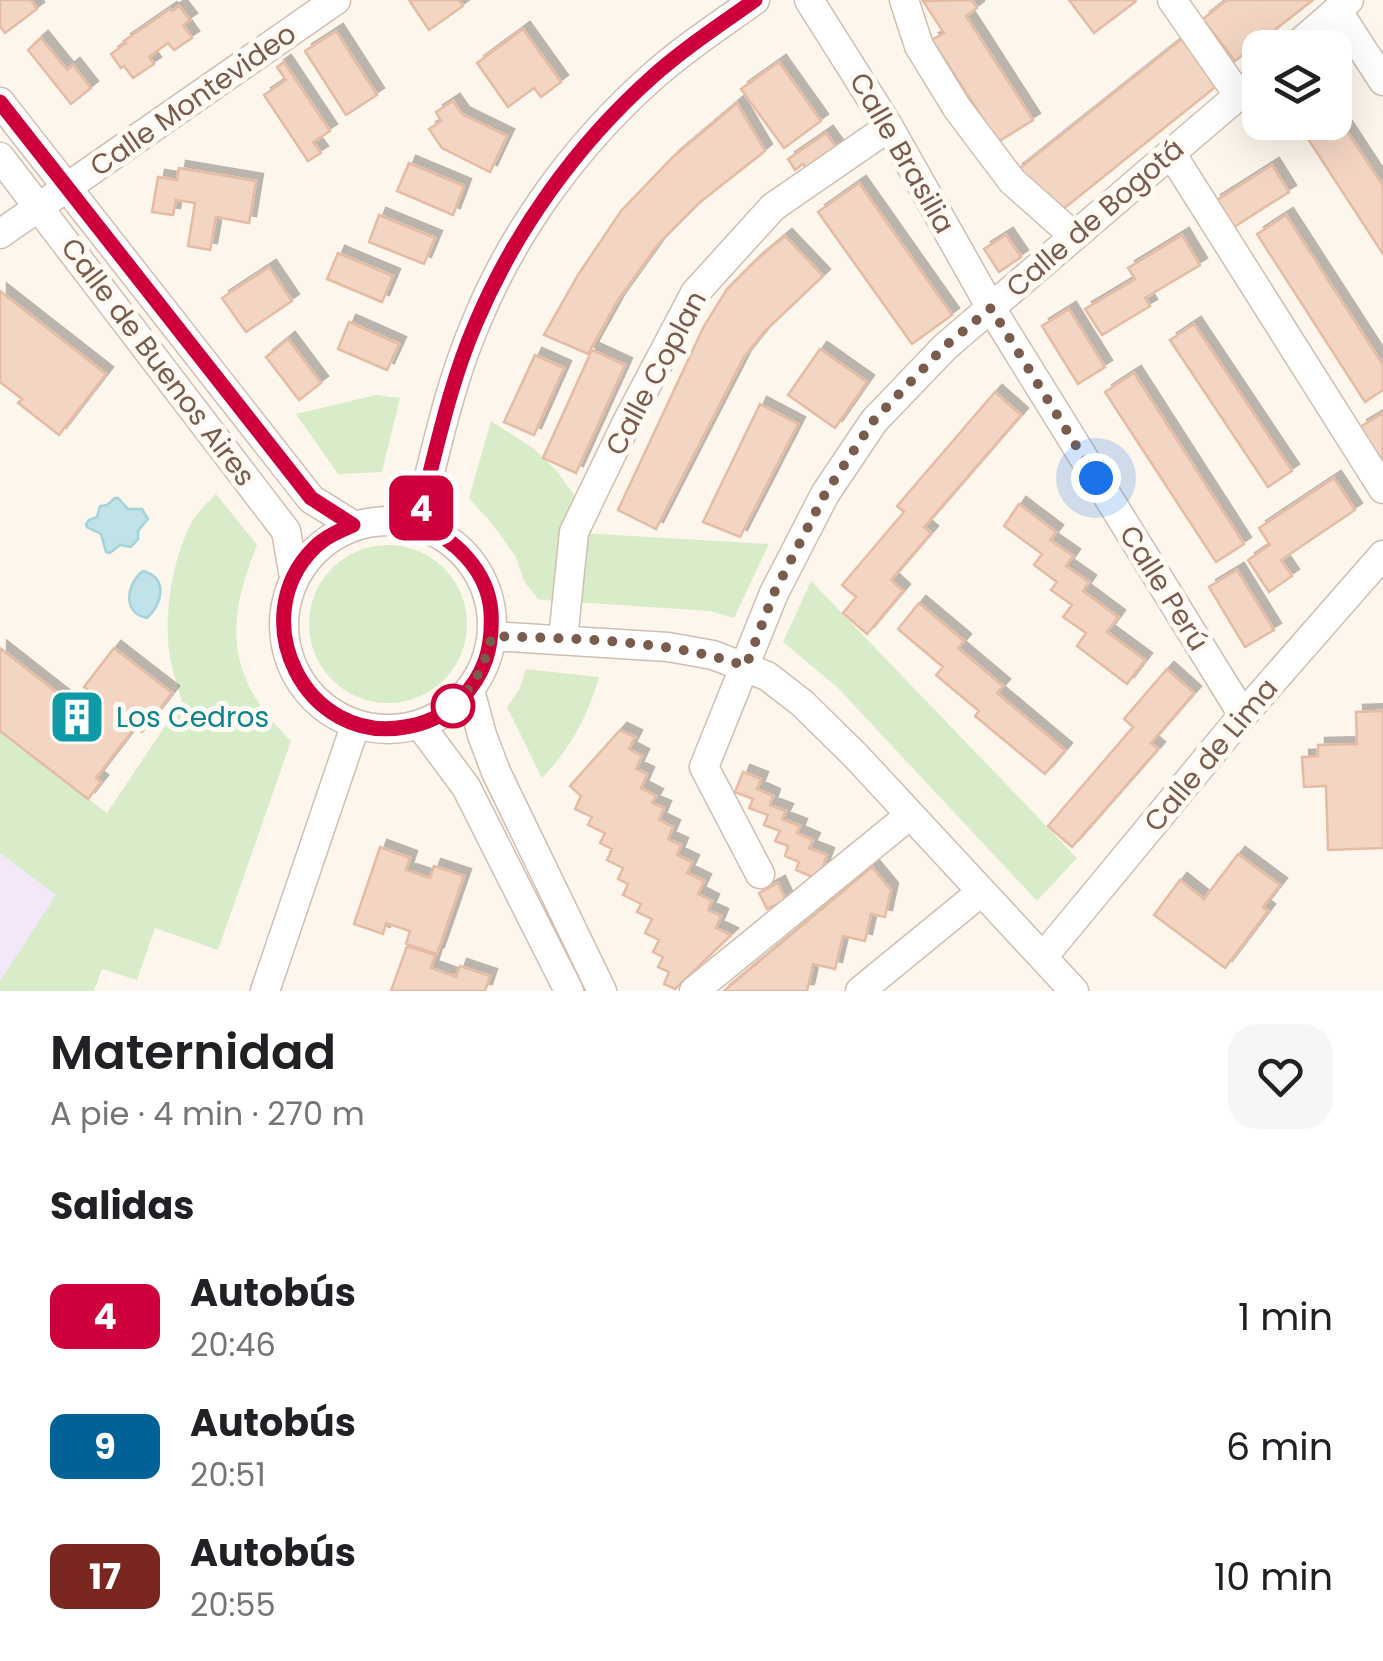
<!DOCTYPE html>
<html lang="es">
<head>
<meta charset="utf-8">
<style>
	:root { --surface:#fff; --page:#f6f6f6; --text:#202124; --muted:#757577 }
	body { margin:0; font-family:Poppins,sans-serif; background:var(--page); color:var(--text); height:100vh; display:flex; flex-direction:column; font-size:38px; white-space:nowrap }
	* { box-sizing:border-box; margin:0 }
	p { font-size:32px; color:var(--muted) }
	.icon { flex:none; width:55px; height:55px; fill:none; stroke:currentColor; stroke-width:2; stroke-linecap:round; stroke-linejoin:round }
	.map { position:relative; height:991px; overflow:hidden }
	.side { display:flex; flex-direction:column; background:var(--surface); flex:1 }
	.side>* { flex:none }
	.badge { padding:0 20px; border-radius:15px; font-size:35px; line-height:65px }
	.buttons { position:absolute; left:1242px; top:30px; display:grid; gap:20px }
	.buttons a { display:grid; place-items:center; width:110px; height:110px; border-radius:20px; background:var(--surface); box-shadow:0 10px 40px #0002; font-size:50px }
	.you { position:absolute; width:50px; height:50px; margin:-25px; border:8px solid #fff; border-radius:50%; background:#1a73e8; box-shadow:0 0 0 15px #1a73e833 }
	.map>.badge { position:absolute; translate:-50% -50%; box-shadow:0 0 0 5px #fff }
	h2 { padding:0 50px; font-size:38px; line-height:90px }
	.round { display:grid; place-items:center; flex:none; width:105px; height:105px; border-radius:30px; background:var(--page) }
	.headline { display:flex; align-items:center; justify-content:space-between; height:170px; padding:0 50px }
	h1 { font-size:48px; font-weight:600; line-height:75px }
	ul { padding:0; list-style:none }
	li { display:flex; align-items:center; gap:30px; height:130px; padding:0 50px }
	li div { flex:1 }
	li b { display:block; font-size:38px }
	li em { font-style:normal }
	li .badge { min-width:110px; font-weight:700; text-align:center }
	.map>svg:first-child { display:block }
</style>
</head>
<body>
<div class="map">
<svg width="1383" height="991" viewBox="0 0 1383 991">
	<defs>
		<filter id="shadow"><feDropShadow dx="7" dy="-7" stdDeviation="0" flood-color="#0004"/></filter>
	</defs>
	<rect width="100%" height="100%" fill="#fdf6ec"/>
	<!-- education -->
	<path fill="#f3e8fa" d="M0,853L57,895L0,981Z"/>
	<!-- green -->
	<path fill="#d8ecc9" d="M376,395L400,398L382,472L338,474L296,414Z
		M491,421L533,448L557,471L581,505L561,602L538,599L524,581L516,557L494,526L469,498Z
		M216,494L257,545C224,626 227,678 291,741L218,950L155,928L137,980L102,969L94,991H0V981L56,895L0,853V731L107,813L182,701C178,688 174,676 171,663C162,622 172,553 195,517C201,509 209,501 216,494Z
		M581,533L769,544L734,618L710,611L574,602Z
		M309 624a79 79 0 1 1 158 0a79 79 0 1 1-158 0Z
		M811,581L1077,858L1037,901L837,687L783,642Z
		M526,669L599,677C588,716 570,749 542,778L507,707L519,690Z"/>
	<!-- water -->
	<path fill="#bfe3e8" stroke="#a5d3da" stroke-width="2.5" d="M115,498H118L128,509H142L148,519L138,531V539L131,547L120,545L110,553L106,552L101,534L87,527L86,524L89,520L97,517L100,506L107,505Z
		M143,571C169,578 162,604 147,618C121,613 127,583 143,571Z"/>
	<!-- building -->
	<path fill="#f3d5c3" stroke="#e6bba3" stroke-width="2.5" filter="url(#shadow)" d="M0,0H31L37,9L5,33L0,26Z
		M409,0H459L463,6L429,30Z
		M972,0L977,8L966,16L1033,120L998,142L932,40L944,33L923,1Z
		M1069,0H1133L1135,2L1094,33Z
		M1227,0H1313L1235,61L1203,19Z
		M179,6L190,20L183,25L192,38L174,50L168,43L149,57L154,64L133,78L124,66L121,68L111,54L126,43L124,41L170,9L172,11Z
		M523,29L561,82L541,97L534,88L508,107L477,63Z
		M336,31L377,95L346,115L305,51Z
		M41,38L67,70L73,65L91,88L71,104L28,50Z
		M1183,38L1219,84L1062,210L1049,194L1040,202L1016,171Z
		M284,62L330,131L313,142L321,153L308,161L264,95L286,80L277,67Z
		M779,62L821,121L784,148L741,89Z
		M453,101L462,114L507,136L490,172L442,148L429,129L441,121L436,112Z
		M737,103L765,151L699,203L659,243L618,300L588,354L544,335L578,275L621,211L673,157Z
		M1335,113L1383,186V254L1297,122H1335Z
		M826,133L841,154L811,175L803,164L795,170L788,159Z
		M409,163L464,186L453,215L397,191Z
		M1272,165L1289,192L1231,229L1214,202Z
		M179,168L256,181L249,223L216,217L210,250L188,246L195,203L176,200L173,215L152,212L158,177L177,180Z
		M859,183L952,315L912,344L818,212Z
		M379,215L435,238L424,264L369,242Z
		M1286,215L1383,365V390L1365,402L1257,234Z
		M1006,235L1021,257L999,272L984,249Z
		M1182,235L1200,265L1145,298L1150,306L1102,335L1085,309L1135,279L1128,268Z
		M785,236L823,276L765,331L744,357L656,529L618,510L704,326L727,289L755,261Z
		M338,253L393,276L382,302L327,279Z
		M269,267L292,301L246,332L222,298Z
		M0,291L106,374L59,435L18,403L22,399L0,382Z
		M1069,309L1105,367L1078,384L1042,326Z
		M349,322L399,344L387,370L338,349Z
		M1194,324L1292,471L1268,487L1170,340Z
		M288,339L321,383L299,400L266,357Z
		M820,349L867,382L835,428L788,395Z
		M592,350L625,365L576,473L543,458Z
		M535,355L564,368L534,435L504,422Z
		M1134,373L1244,544L1216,562L1105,392Z
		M995,392L1021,415L924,527L931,533L891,580L903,591L867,634L843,613L856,597L842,585L904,512L897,506Z
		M760,404L798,424L740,537L703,522Z
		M1383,413V457L1378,460L1360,427Z
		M1334,478L1355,510L1281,560L1292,576L1269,592L1248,560L1270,545L1259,528Z
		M1019,504L1056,532L1050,540L1073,556L1066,566L1089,582L1083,591L1118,617L1107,632L1145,660L1127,684L1077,646L1086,633L1063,617L1072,605L1051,590L1057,582L1034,565L1042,554L1004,526Z
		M1237,570L1274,630L1245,647L1209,587Z
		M919,603L964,641L958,648L1003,686L997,693L1065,750L1045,774L975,716L979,711L936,675L943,667L898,629Z
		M0,648L74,706L87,689L84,687L114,648L172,693L142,732L135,727L96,778L101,782L88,799L0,731Z
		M1167,669L1194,693L1151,743L1158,749L1072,847L1048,826L1133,727L1124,719Z
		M1383,711V848L1328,850L1326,786L1304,787L1302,757L1318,756V745L1357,744L1356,712Z
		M620,730L635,737L629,749L642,756L636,769L647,774L641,788L656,796L652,803L664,808L659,820L673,827L668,839L681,845L677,855L692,862L687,873L704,881L698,894L712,901L708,910L721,916L716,928L731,935L675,989L664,984L669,972L658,967L663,957L653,952L659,940L645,933L652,919L637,912L641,904L623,895L628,884L618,879L623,868L607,860L612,849L600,843L605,833L588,825L592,817L575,809L581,796L570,786Z
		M743,772L761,779L757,789L773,796L770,805L786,811L782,819L800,826L797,833L813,840L809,848L827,855L818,879L796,870L799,862L785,856L788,846L775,841L780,831L764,825L768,815L749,808L753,799L735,792Z
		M380,847L410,858L406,870L430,878L434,866L464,876L437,954L406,944L410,931L386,923L383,934L354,924Z
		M1238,854L1280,885L1263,907L1268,911L1225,968L1154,915L1180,880L1204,899Z
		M872,867L891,890L885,917L871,914L865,941L843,936L835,969L813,964L807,991H724Z
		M778,883L786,900L767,909L759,893Z
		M407,946L435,955L431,968L456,977L460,966L490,976L485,991H391Z"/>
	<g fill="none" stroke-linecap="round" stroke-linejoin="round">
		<!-- minor casing -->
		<g stroke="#d1beb0" stroke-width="31">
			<path id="minor" d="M809,0L889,127L991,308L1243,715
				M904,0L919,46L957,108L1012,181L1074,236
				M1172,0L1239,96
				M1337,10L1383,81
				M1294,48L1349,0
				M0,102L311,499L353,525
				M1171,153L1383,489
				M0,157L286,531L294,577
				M0,234L336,0
				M284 625a104 104 0 1 1 208 0a104 104 0 1 1-208 0Z
				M417,523C435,457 448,388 475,325C513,231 576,145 651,78C683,49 720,25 755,0
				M492,636L668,647L713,655L767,676L802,703L855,755L1074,991
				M563,639L574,532L627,422L695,293L773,207L889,127
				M470,690L482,735L496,772L602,991
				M420,725L466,787L569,991
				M760,874L704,767L774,593L825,494L874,421L945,347L1260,77
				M1043,957L1243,715L1383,555
				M265,991L355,726
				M694,991L910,815
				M860,991L981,892"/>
		</g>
		<!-- minor -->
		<use href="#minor" stroke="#fff" stroke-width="28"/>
	</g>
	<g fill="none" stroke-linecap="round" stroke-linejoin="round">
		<!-- line casing -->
		<g stroke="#fff" stroke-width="22">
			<path id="line" d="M0,102L311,498L353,525C339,531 325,537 314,548C243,619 306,745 405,727C426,724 444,715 459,701C485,675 493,648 491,612C488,570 454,538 417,523C435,457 448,388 475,325C514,232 576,145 651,78C683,49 720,25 755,0"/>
		</g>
		<!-- line -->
		<use href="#line" stroke="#ce003b" stroke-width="15"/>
		<!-- walk -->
		<path stroke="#7a5c4d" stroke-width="10" stroke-dasharray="0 18" d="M453,706L448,711C474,686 483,671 492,636C576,639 665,639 746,666L774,593L825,494L874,420L944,347L991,308L1096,478"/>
	</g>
	<!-- icons -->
	<defs>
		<g id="building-square" transform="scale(2.875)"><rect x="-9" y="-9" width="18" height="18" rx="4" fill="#0f9aa8" stroke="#fffaf3"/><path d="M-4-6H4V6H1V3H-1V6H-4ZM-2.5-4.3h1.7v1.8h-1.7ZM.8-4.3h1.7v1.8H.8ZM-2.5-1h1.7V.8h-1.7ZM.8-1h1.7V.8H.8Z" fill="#fff"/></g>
	</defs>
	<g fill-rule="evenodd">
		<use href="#building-square" x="77" y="717"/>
	</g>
	<!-- markers -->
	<circle fill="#fff" stroke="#ce003b" stroke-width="5" cx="453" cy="706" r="20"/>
	<g text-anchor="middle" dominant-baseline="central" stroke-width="10" stroke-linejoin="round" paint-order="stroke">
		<!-- street labels -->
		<g font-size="28" fill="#7a5c4d" stroke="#fffaf3">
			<text transform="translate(193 100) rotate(-35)">Calle Montevideo</text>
			<text transform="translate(902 153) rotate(60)">Calle Brasilia</text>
			<text transform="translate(1095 218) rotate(-41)">Calle de Bogotá</text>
			<text transform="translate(158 362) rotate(53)">Calle de Buenos Aires</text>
			<text transform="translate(656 373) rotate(-62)">Calle Coplan</text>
			<text transform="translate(1164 588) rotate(58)">Calle Perú</text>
			<text transform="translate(1211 755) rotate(-50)">Calle de Lima</text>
		</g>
		<!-- culture labels -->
		<g font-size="28" fill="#0d838f" stroke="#fffaf3" text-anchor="start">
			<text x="116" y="717">Los Cedros</text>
		</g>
	</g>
</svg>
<div class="buttons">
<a><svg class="icon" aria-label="layers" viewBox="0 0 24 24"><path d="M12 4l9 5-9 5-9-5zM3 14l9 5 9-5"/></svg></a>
</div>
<div class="you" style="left:1096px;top:478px"></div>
<b class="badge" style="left:421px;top:508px;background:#ce003b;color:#fff">4</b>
</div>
<section class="side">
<div class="headline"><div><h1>Maternidad</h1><p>A pie · 4 min · 270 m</p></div><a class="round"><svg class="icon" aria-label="heart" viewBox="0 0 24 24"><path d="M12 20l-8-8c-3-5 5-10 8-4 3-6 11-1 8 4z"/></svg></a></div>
<h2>Salidas</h2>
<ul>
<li><span class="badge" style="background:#ce003b;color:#fff">4</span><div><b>Autobús</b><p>20:46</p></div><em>1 min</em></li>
<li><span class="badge" style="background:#006297;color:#fff">9</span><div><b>Autobús</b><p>20:51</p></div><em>6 min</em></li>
<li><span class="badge" style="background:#7a281f;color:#fff">17</span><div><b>Autobús</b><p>20:55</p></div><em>10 min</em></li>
</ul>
</section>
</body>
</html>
